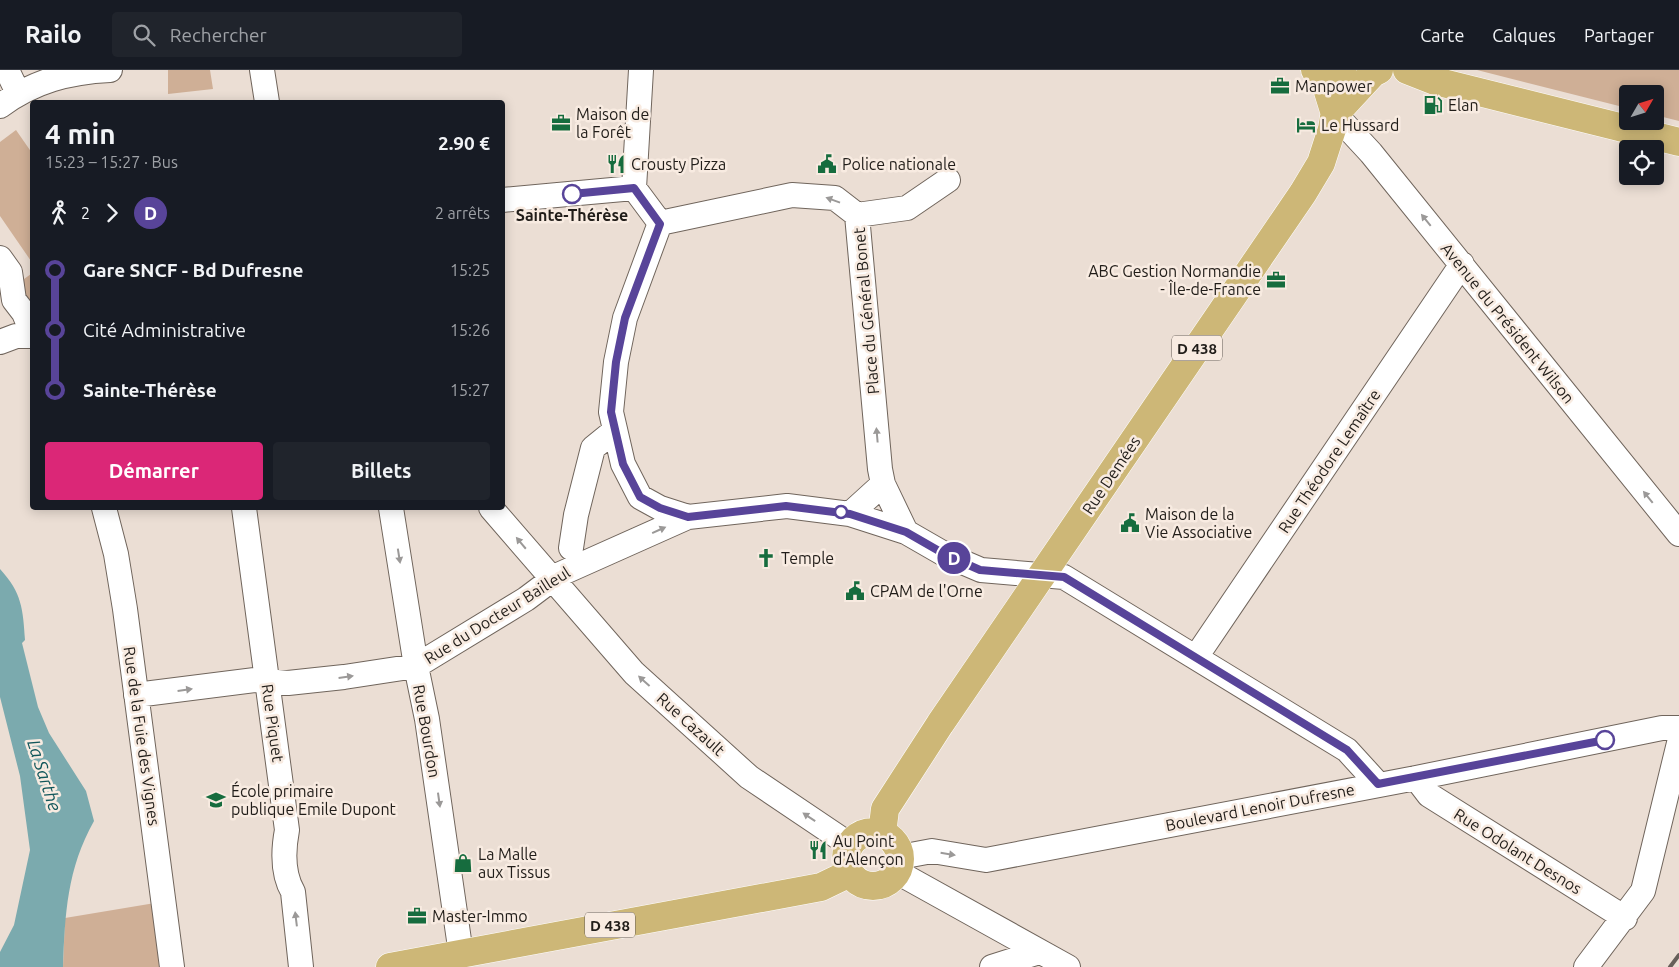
<!DOCTYPE html>
<html lang="fr">
<head>
<meta charset="utf-8">
<style>
	:root { --surface:#171b24; --page:#20242c; --text:#f1f3f6; --muted:#9ea1a6; --line:#363941; --accent:#db2777 }
	body { margin:0; font-family:Ubuntu,sans-serif; background:var(--page); color:var(--text); height:100vh; display:flex; flex-direction:column; font-size:19px; white-space:nowrap }
	* { box-sizing:border-box; margin:0 }
	p { font-size:16px; color:var(--muted) }
	.icon { flex:none; width:28px; height:28px; fill:none; stroke:currentColor; stroke-width:2; stroke-linecap:round; stroke-linejoin:round }
	.map { position:relative; flex:1; overflow:hidden }
	.sheet { position:absolute; left:30px; top:30px; width:475px; height:410px; display:flex; flex-direction:column; background:var(--surface); border-radius:5px; box-shadow:0 2px 12px #0003 }
	.sheet>* { flex:none }
	.badge { padding:0 10px; border-radius:16px; font-size:18px; line-height:32px }
	.needle { width:32px; rotate:51deg }
	.tools { position:absolute; left:1619px; top:15px; display:grid; gap:10px }
	.tools a { display:grid; place-items:center; width:45px; height:45px; border-radius:5px; background:var(--surface); box-shadow:0 2px 12px #0003; font-size:25px }
	.map>.badge { position:absolute; translate:-50% -50%; box-shadow:0 0 0 2px #fff }
	.legs { display:flex; align-items:center; gap:8px; height:55px; padding:0 15px; font-size:16px }
	.legs p { margin-inline-start:auto }
	.head { display:flex; align-items:center; justify-content:space-between; height:85px; padding:0 15px }
	h1 { font-size:28px; font-weight:600; line-height:38px }
	.primary-button { display:flex; gap:10px; margin-top:auto; padding:10px 15px }
	.primary-button a { flex:1; height:58px; border-radius:5px; background:var(--accent); color:#fff; font-size:20px; font-weight:600; line-height:58px; text-align:center }
	.primary-button a+a { background:var(--page); color:var(--text) }
	ul { padding:0 15px; list-style:none }
	li { display:flex; align-items:center; gap:18px; height:60px; font-size:19px }
	li i { display:grid; place-items:center; width:8px; height:100%; margin:0 6px; background:currentColor }
	li i::after { content:''; width:12px; height:12px; margin:-6px; border:4px solid; border-radius:50%; background:var(--surface) }
	li p { margin-inline-start:auto }
	li:first-child i { background:linear-gradient(#0000 50%,currentColor 0) }
	li:last-child i { background:linear-gradient(currentColor 50%,#0000 0) }
	header { display:flex; align-items:center; gap:30px; box-sizing:border-box; height:70px; padding:0 25px; background:var(--surface); border-bottom:1px solid var(--line) }
	header strong { font-size:24px }
	nav { display:flex; gap:28px; margin-inline-start:auto; font-size:18px }
	.search { width:350px; height:45px; background:var(--page); display:flex; align-items:center; gap:12px; box-sizing:border-box; padding:0 18px; border-radius:5px; color:var(--muted); font-size:19px }
	.map>svg:first-child { display:block }
</style>
</head>
<body>
<header>
<strong>Railo</strong>
<div class="search"><svg class="icon" aria-label="search" viewBox="0 0 24 24"><circle cx="10" cy="10" r="6"/><path d="M15 15l6 6"/></svg>Rechercher</div>
<nav><a>Carte</a><a>Calques</a><a>Partager</a></nav>
</header>
<div class="map">
<svg width="1679" height="897" viewBox="0 0 1679 897">
	<rect width="100%" height="100%" fill="#ebded4"/>
	<!-- green -->
	<path fill="#cfaf96" d="M168,0H210L213,19L168,24Z
		M1477,0H1679V51L1655,45V24H1628L1627,38Z
		M16,60L32,83L31,191L0,146V72Z
		M31,204L32,205V234L17,214Z
		M155,833L159,897H63L65,848Z"/>
	<!-- water -->
	<path fill="#7baaae" d="M0,499C22,523 23,539 25,570L22,573L38,637L49,663L86,721L94,751C67,799 65,844 63,897H0V882L14,855L30,780L20,706L0,627Z"/>
	<g fill="none" stroke-linecap="round" stroke-linejoin="round">
		<!-- minor casing -->
		<g stroke="#70655c" stroke-width="26">
			<path id="minor" d="M7,0L18,23
				M262,0L267,32
				M0,36C34,11 69,2 110,0
				M1335,44L1371,83L1679,464
				M634,118L641,0
				M634,118L660,153
				M502,130L634,118
				M857,145L907,138L948,110
				M660,153L625,248L616,292L611,342L623,394L640,427L660,438L688,447L787,436L850,444L906,462L946,485L981,500L1064,507L1347,680L1378,714
				M660,153L792,125L835,128L857,145L880,399L883,414L906,462
				M0,188L10,202L14,230L24,243L32,263
				M0,272L16,266H32
				M104,438L116,484L125,539L172,897
				M244,438L287,760C283,781 282,803 293,822L301,897
				M391,438L416,596L427,649L461,884
				M491,438L634,603L749,707L850,775
				M850,444L883,414
				M571,478L576,445L593,378L614,361
				M1196,587L1462,194
				M136,625L255,610L288,613L344,607L416,596L526,529L558,505L688,447
				M1416,708L1429,725L1625,848
				M900,787L932,781L986,790L1416,708L1662,658H1679
				M897,802L1068,897
				M992,897L1039,882
				M1586,897L1643,821L1679,673"/>
		</g>
		<!-- major casing -->
		<g stroke="#fff" stroke-width="29">
			<path id="major" d="M1315,0L1326,15L1335,44
				M1407,0L1435,11L1679,72
				M1335,44L1373,3L1379,0
				M846 789a27 27 0 1 1 54 0a27 27 0 1 1-54 0Z
				M882,764L885,739L940,654L1303,123L1321,93L1332,59L1342,0
				M390,897L821,817L850,803"/>
		</g>
		<!-- minor -->
		<use href="#minor" stroke="#fff" stroke-width="24"/>
		<!-- major -->
		<use href="#major" stroke="#cdb777" stroke-width="28"/>
		<!-- rail -->
		<path stroke="#665f59" stroke-width="4" d="M1670,897L1679,885"/>
	</g>
	<!-- one-way arrows -->
	<defs><path id="oneway-solid" d="M-6-.8H1V-3.2L6.5 0L1 3.2V.8H-6Z" transform="scale(1.25)"/></defs>
	<g fill="#9b9998">
		<use href="#oneway-solid" transform="translate(833 130) rotate(-160)"/>
		<use href="#oneway-solid" transform="translate(1426 150) rotate(-129)"/>
		<use href="#oneway-solid" transform="translate(877 365) rotate(-95)"/>
		<use href="#oneway-solid" transform="translate(1648 427) rotate(-129)"/>
		<use href="#oneway-solid" transform="translate(659 460) rotate(-24)"/>
		<use href="#oneway-solid" transform="translate(521 473) rotate(-130)"/>
		<use href="#oneway-solid" transform="translate(399 486) rotate(81)"/>
		<use href="#oneway-solid" transform="translate(346 607) rotate(-8)"/>
		<use href="#oneway-solid" transform="translate(644 611) rotate(-138)"/>
		<use href="#oneway-solid" transform="translate(185 620) rotate(-8)"/>
		<use href="#oneway-solid" transform="translate(439 730) rotate(82)"/>
		<use href="#oneway-solid" transform="translate(809 747) rotate(-146)"/>
		<use href="#oneway-solid" transform="translate(948 784) rotate(9)"/>
		<use href="#oneway-solid" transform="translate(296 849) rotate(-97)"/>
	</g>
	<g fill="none" stroke-linecap="round" stroke-linejoin="round">
		<!-- line-1 casing -->
		<g stroke="#fff" stroke-width="11">
			<path id="line-1" d="M572,124L634,118L660,154L625,248L616,292L611,342L623,394L640,427L660,438L688,447L786,436L850,444L906,462L946,485L980,500L1064,507L1347,680L1378,714L1605,670"/>
		</g>
		<!-- line-1 -->
		<use href="#line-1" stroke="#584499" stroke-width="8"/>
	</g>
	<!-- icons -->
	<defs>
		<g id="office-bare" transform="scale(1.5)"><path d="M-6-3h4V-5.5h4V-3h4V5H-6ZM-1-4.5V-3h2v-1.5ZM-6 0V1H6V0Z" fill="#166c3e" stroke="#f8ebe1" stroke-width="2.5" paint-order="stroke"/></g>
		<g id="fuel-bare" transform="scale(1.5)"><path d="M-5.5-6h7V0h2V4h1.3V-2.5L3-4.5l.8-.8L6-3V5H2.5V1h-1V6h-7ZM-4.2-4.7v3.2H.2V-4.7Z" fill="#166c3e" stroke="#f8ebe1" stroke-width="2.5" paint-order="stroke"/></g>
		<g id="hotel-bare" transform="scale(1.5)"><path d="M-6-4.5h1.5V1H6V5H4.5V3h-9V5H-6ZM-4 0a1.8 1.8 0 1 1 3.6 0ZM.5 0V-2.5h3Q6-2.5 6 0Z" fill="#166c3e" stroke="#f8ebe1" stroke-width="2.5" paint-order="stroke"/></g>
		<g id="restaurant-bare" transform="scale(1.5)"><path d="M-5-6h1v4h1v-4h1v4h1v-4h1v5L-1.5 .5V6h-2V.5L-5-1ZM5-6V6H3V1.5H1.5Q1.5-4 5-6Z" fill="#166c3e" stroke="#f8ebe1" stroke-width="2.5" paint-order="stroke"/></g>
		<g id="civic-bare" transform="scale(1.5)"><path d="M-.6-6.5H3V-4.5H.6V-3L4-1V1h2V6H-6V1h2V-1L-.6-3ZM-1.2 2.5V6h2.4V2.5Z" fill="#166c3e" stroke="#f8ebe1" stroke-width="2.5" paint-order="stroke"/></g>
		<g id="church-bare" transform="scale(1.5)"><path d="M-1.2-6h2.4v3.5h3.3v2.4h-3.3V6h-2.4V-.1h-3.3v-2.4h3.3Z" fill="#166c3e" stroke="#f8ebe1" stroke-width="2.5" paint-order="stroke"/></g>
		<g id="school-bare" transform="scale(1.5)"><path d="M0-5L7-2L0 1L-7-2ZM-4 1L0 2.5L4 1V4Q0 6-4 4Z" fill="#166c3e" stroke="#f8ebe1" stroke-width="2.5" paint-order="stroke"/></g>
		<g id="shop-bare" transform="scale(1.5)"><path d="M-5-2.5h2.3a2.7 3.5 0 0 1 5.4 0H5L5.5 6h-11ZM-1.5-2.5h3a1.5 2.3 0 0 0-3 0Z" fill="#166c3e" stroke="#f8ebe1" stroke-width="2.5" paint-order="stroke"/></g>
	</defs>
	<g fill-rule="evenodd">
		<use href="#office-bare" x="1280" y="16"/>
		<use href="#fuel-bare" x="1433" y="35"/>
		<use href="#office-bare" x="561" y="53"/>
		<use href="#hotel-bare" x="1306" y="55"/>
		<use href="#restaurant-bare" x="616" y="94"/>
		<use href="#civic-bare" x="827" y="94"/>
		<use href="#office-bare" x="1276" y="210"/>
		<use href="#civic-bare" x="1130" y="453"/>
		<use href="#church-bare" x="766" y="488"/>
		<use href="#civic-bare" x="855" y="521"/>
		<use href="#school-bare" x="216" y="730"/>
		<use href="#restaurant-bare" x="818" y="780"/>
		<use href="#shop-bare" x="463" y="793"/>
		<use href="#office-bare" x="417" y="846"/>
	</g>
	<!-- markers -->
	<g fill="#fff" stroke="#584499" stroke-width="2.5">
		<circle cx="572" cy="124" r="9"/>
		<circle cx="841" cy="442" r="6"/>
		<circle cx="1605" cy="670" r="9"/>
	</g>
	<g text-anchor="middle" dominant-baseline="central" stroke-width="5" stroke-linejoin="round" paint-order="stroke">
		<!-- shield labels -->
		<g fill="#f8ebe1" stroke="#625b55" stroke-width="1">
			<rect x="1172" y="265.5" width="50" height="25" rx="4"/>
			<rect x="585" y="842.5" width="50" height="25" rx="4"/>
		</g>
		<g font-size="15" font-weight="bold" fill="#211d19">
			<text x="1197" y="278">D 438</text>
			<text x="610" y="855">D 438</text>
		</g>
		<!-- poi labels -->
		<g font-size="16" fill="#211d19" stroke="#f8ebe1" text-anchor="start">
			<text x="1295" y="16">Manpower</text>
			<text x="1448" y="35">Elan</text>
			<text x="576" y="44">Maison de<tspan x="576" dy="18">la Forêt</tspan></text>
			<text x="1321" y="55">Le Hussard</text>
			<text x="631" y="94">Crousty Pizza</text>
			<text x="842" y="94">Police nationale</text>
			<text x="1261" y="201" text-anchor="end">ABC Gestion Normandie<tspan x="1261" dy="18">- Île-de-France</tspan></text>
			<text x="1145" y="444">Maison de la<tspan x="1145" dy="18">Vie Associative</tspan></text>
			<text x="781" y="488">Temple</text>
			<text x="870" y="521">CPAM de l'Orne</text>
			<text x="231" y="721">École primaire<tspan x="231" dy="18">publique Emile Dupont</tspan></text>
			<text x="833" y="771">Au Point<tspan x="833" dy="18">d'Alençon</tspan></text>
			<text x="478" y="784">La Malle<tspan x="478" dy="18">aux Tissus</tspan></text>
			<text x="432" y="846">Master-Immo</text>
		</g>
		<!-- stop labels -->
		<g font-size="16" font-weight="bold" fill="#211d19" stroke="#f8ebe1">
			<text x="572" y="145">Sainte-Thérèse</text>
		</g>
		<!-- street labels -->
		<g font-size="16" fill="#211d19" stroke="#f8ebe1">
			<text transform="translate(866 241) rotate(-95)">Place du Général Bonet</text>
			<text transform="translate(1508 253) rotate(51)">Avenue du Président Wilson</text>
			<text transform="translate(1329 391) rotate(-56)">Rue Théodore Lemaître</text>
			<text transform="translate(1111 405) rotate(-56)">Rue Demées</text>
			<text transform="translate(497 545) rotate(-32)">Rue du Docteur Bailleul</text>
			<text transform="translate(273 653) rotate(82)">Rue Piquet</text>
			<text transform="translate(691 654) rotate(42)">Rue Cazault</text>
			<text transform="translate(427 661) rotate(80)">Rue Bourdon</text>
			<text transform="translate(142 666) rotate(82)">Rue de la Fuie des Vignes</text>
			<text transform="translate(1260 737) rotate(-11)">Boulevard Lenoir Dufresne</text>
			<text transform="translate(1518 781) rotate(32)">Rue Odolant Desnos</text>
		</g>
		<!-- water labels -->
		<g font-size="18" font-style="italic" fill="#12575b" stroke="#f8ebe1">
			<text transform="translate(45 705) rotate(72)">La Sarthe</text>
		</g>
	</g>
</svg>
<div class="tools">
<a><svg class="needle" viewBox="-14 -14 28 28"><path d="M0-13l5 13h-10z" fill="#e53935"/><path d="M0 13l5-13h-10z" fill="#9ea1a6"/></svg></a>
<a><svg class="icon" aria-label="locate" viewBox="0 0 24 24"><circle cx="12" cy="12" r="6"/><path d="M12 2v4M12 18v4M2 12h4M18 12h4"/></svg></a>
</div>
<b class="badge" style="left:954px;top:488px;background:#584499;color:#fff">D</b>
<section class="sheet">
<div class="head"><div><h1>4 min</h1><p>15:23 – 15:27 · Bus</p></div><b>2.90 €</b></div>
<div class="legs"><svg class="icon" aria-label="walk" viewBox="0 0 24 24"><circle cx="13" cy="4" r="2"/><path d="M13 8l-2 6 4 7M11 14l-3 7M7 12l3-4h3l4 4"/></svg>2<svg class="icon" aria-label="forward" viewBox="0 0 24 24"><path d="M9 5l7 7-7 7"/></svg><b class="badge" style="background:#584499;color:#fff">D</b><p>2 arrêts</p></div>
<ul>
<li><i style="color:#584499"></i><b>Gare SNCF - Bd Dufresne</b><p>15:25</p></li>
<li><i style="color:#584499"></i><span>Cité Administrative</span><p>15:26</p></li>
<li><i style="color:#584499"></i><b>Sainte-Thérèse</b><p>15:27</p></li>
</ul>
<div class="primary-button"><a>Démarrer</a><a>Billets</a></div>
</section>
</div>
</body>
</html>
